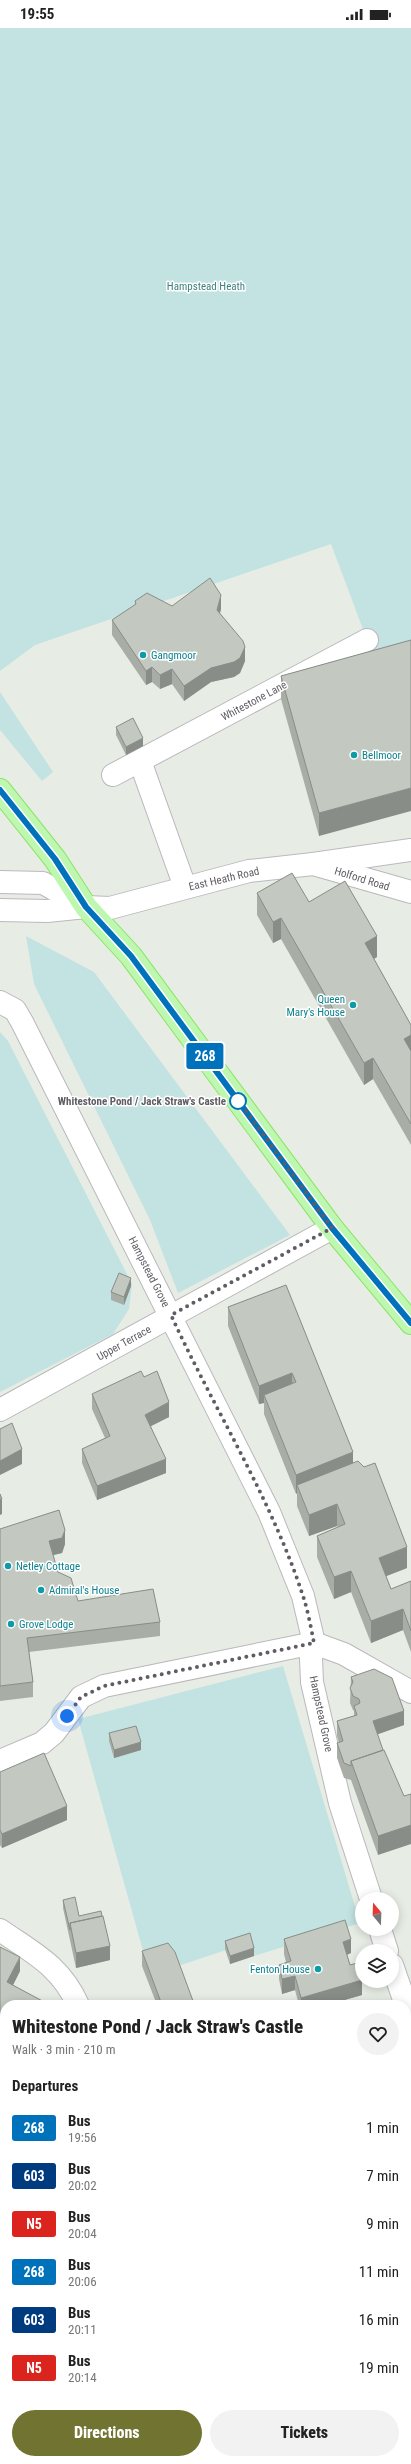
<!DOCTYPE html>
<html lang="en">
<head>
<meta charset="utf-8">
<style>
	:root { --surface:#fff; --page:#f2f2f2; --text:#222; --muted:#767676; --accent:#707430 }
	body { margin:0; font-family:"Roboto Condensed",sans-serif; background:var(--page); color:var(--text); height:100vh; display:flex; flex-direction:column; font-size:15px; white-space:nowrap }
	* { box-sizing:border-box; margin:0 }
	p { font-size:13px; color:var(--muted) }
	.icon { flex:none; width:22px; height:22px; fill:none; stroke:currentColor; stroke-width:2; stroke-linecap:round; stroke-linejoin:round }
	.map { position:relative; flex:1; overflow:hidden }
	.drawer { position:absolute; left:0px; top:1972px; width:411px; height:464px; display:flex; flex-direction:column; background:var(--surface); border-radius:16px 16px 0 0; box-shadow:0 2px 10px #0003 }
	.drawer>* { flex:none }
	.badge { padding:0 8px; border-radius:3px; font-size:14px; line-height:26px }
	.needle { width:26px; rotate:341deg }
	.fabs { position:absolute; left:355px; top:1864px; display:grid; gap:8px }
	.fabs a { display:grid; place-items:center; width:44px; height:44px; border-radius:50%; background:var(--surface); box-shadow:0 2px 10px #0003; font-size:20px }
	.you { position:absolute; width:20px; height:20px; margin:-10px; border:3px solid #fff; border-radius:50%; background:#1a73e8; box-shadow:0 0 0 6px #1a73e833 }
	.map>.badge { position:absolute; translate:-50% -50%; box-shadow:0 0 0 2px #fff }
	h2 { padding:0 12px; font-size:15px; line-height:36px }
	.round { display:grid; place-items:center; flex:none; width:42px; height:42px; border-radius:21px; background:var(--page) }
	.head { display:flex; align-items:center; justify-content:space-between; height:68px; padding:0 12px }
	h1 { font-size:19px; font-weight:800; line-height:30px }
	.action { display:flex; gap:8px; margin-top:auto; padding:8px 12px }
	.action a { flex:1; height:46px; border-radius:24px; background:var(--accent); color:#fff; font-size:16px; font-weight:800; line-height:46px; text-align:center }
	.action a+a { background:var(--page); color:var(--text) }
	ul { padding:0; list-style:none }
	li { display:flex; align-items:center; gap:12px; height:48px; padding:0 12px }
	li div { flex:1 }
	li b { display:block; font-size:15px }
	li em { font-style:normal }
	li .badge { min-width:44px; font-weight:700; text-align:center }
	.status { display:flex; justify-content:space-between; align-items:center; height:28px; padding:0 20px; background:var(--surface); direction:ltr }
	.status svg { height:11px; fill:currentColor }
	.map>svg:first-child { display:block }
</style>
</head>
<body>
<div class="status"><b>19:55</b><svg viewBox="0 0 49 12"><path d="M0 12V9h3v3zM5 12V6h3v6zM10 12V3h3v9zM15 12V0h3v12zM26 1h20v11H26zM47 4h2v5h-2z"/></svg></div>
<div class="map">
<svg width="411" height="2436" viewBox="0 0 411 2436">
	<rect width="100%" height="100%" fill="#e7ede4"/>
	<!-- green -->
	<path fill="#c3e2e2" d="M0,0H411V631L378,641L331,516L35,617L0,643Z
		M0,664L53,744L42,753L0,702Z
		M26,908L94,944L290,1207L178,1265L150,1192L34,956Z
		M0,1004L8,1013L132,1256L129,1281L113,1306L0,1364Z
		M283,1638L360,1895L254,1928L250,1914L175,1939L147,1937L78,1691Z
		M411,2306V2381L406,2379V2312Z"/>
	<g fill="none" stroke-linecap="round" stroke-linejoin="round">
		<!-- street casing -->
		<g stroke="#bab7bd" stroke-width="24">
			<path id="street" d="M140,733L185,859
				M113,747L367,612
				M313,836L411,864
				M0,974L15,982L22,994L269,1484L303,1568L314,1615L311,1630L312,1654L340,1775L371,1871
				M0,1382L332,1200
				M0,1733L42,1715L54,1705L81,1669L104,1658L314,1615L344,1626L411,1664
				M380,1901L387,1923
				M0,1902C33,1925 61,1938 78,1977
				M392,1937L406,1977
				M0,2215L5,2217
				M406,2290L411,2286
				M406,2403L411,2405
				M48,2431L49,2436
				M375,2431L382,2436"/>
		</g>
		<!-- secondary casing -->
		<g stroke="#bcb8bf" stroke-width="24">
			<path id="secondary" d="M0,854L43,855L86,879
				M0,882L47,883L86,879L110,880L249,843L313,836L411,822"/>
		</g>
		<!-- primary casing -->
		<g stroke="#8de367" stroke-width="24">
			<path id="primary" d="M0,762L55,831L86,879L131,928L332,1200L411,1295"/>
		</g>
		<!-- street -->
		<use href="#street" stroke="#fff" stroke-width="22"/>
		<!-- secondary -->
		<use href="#secondary" stroke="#fff" stroke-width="22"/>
		<!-- primary -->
		<use href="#primary" stroke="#bdf7b0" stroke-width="22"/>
	</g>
	<!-- wall -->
	<path fill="#a8ada6" d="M135,573L172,578L221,581L220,585L245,633L240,645L234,649L211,654L184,673L172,656L160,661L152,654L146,657L112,607V592L135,577Z
		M411,612L319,808L281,671V648Z
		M116,699L143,718L126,727L116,707Z
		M257,865L309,874L377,929L374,931L411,997V1117L373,1051L364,1057L281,911L273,915L257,887Z
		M286,1257L353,1436L407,1540L386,1548L391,1561L411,1553V1624L403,1602L371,1615L351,1564L334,1571L317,1529V1508L338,1499L337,1498L309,1508L297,1478V1465L296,1466L264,1386V1375L259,1376L228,1298V1279Z
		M131,1258L124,1277L111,1272V1264Z
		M92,1366L169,1389L151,1398L166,1445L97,1472L82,1435V1421L105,1410L92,1381Z
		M0,1501L65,1516L62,1525L53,1527L58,1544L78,1573L160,1594V1608L29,1624L33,1654V1669L0,1673Z
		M351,1649L404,1697L377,1706L383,1722L378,1827L351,1752L344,1750L337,1730V1715H339L337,1708V1693L354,1688V1683L353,1682L350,1675Z
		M109,1705L141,1722L114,1730L109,1713Z
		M0,1744L67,1792L2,1820L0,1817Z
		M63,1872L79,1888L110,1932L76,1940L63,1880Z
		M284,1911L351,1925L347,1927L350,1937L362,1967L327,1977H299L295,1962L282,1966L279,1951V1937L286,1934L284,1926Z
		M225,1913L254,1928L230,1936L225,1921Z
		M0,1919L20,1943L13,1957L48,1977H5V2013L0,2011Z
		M142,1923L193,1977H157L142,1938Z
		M5,2277V2388L0,2385V2285Z
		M134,2431H317L325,2436H340H142Z"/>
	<!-- shaded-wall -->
	<path fill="#888d87" d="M221,567V581L217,596V582Z
		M245,619V633L240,645L234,649L211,654L184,673V658L211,640Z
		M152,639V654L146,657V643Z
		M172,641V656L160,661V647Z
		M143,710V718L126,727V719Z
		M411,760V783L319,808V785Z
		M281,890V911L273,915V894Z
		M377,908V929L365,936V915Z
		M411,1007V1028L404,1011Z
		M373,1030V1051L364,1057V1035Z
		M131,1250V1258L124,1277V1269Z
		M292,1345V1364L264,1367V1375L259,1376V1358Z
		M169,1374V1389L145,1401V1387Z
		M22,1421V1436L0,1447V1433Z
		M353,1424V1443L297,1457V1465L296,1466V1447Z
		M166,1431V1445L97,1472V1458Z
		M2,1471V1486L0,1487V1472Z
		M337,1476V1498L309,1508V1487Z
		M65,1502V1516L62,1525L49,1528V1513Z
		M407,1519V1540L379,1551V1530Z
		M351,1543V1564L334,1571V1549Z
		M403,1581V1602L371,1615V1593Z
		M404,1683V1697L373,1708V1693Z
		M141,1714V1722L114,1730V1722Z
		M67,1778V1792L2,1820V1806Z
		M411,1797V1816L378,1827V1808Z
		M351,1911V1925L343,1928V1914Z
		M110,1918V1932L76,1940V1925Z
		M254,1920V1928L230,1936V1928Z
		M20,1929V1943L7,1969V1954Z
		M295,1948V1962L282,1966V1951Z
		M362,1952V1967L327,1977H301V1970Z
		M193,1973V1977H180Z"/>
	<!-- building -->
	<path fill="#c3c9c1" stroke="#888d87" d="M210,550L221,567L217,582L243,613L245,619L240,630L234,634L211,640L184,658L172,641L160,647L152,639L146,643L112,592L136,576L135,573L147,565L172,578Z
		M411,612V760L319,785L281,648Z
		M133,690L143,710L126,719L116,699Z
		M292,845L309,874L345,853L377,908L365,915L411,997V1007L404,1011L411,1023V1096L373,1030L364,1035L281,890L273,894L257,865Z
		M119,1245L131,1250L124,1269L111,1264Z
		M286,1257L353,1424L296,1447L264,1367L296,1354L292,1345L259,1358L228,1279Z
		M141,1343L144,1349L157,1343L169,1374L145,1387L166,1431L97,1458L82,1421L110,1408L92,1366Z
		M12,1395L22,1421L0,1433V1401Z
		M358,1433L364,1439L375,1435L407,1519L379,1530L391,1561L411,1553V1603L403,1581L371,1593L351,1543L334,1549L317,1508L345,1496L337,1476L309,1487L297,1457Z
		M0,1466L2,1471L0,1472Z
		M59,1482L65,1502L62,1510L49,1513L58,1544L71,1550L78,1573L153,1561L160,1594L27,1610L33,1654L0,1658V1501Z
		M374,1641L392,1650L404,1683L373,1693L383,1722L351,1733V1738L344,1735L337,1715L343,1713L337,1693L357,1687L354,1678L360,1675L359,1671L353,1668L350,1660L353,1654L351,1649Z
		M136,1698L141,1714L114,1722L109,1705Z
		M384,1722L404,1768L411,1766V1797L378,1808L351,1733Z
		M44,1725L67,1778L2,1806L0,1802V1744Z
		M75,1869L79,1888L101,1883L102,1888L70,1895V1902L63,1872Z
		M103,1888L110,1918L76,1925L70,1895Z
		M345,1892L351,1911L343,1914L350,1937L357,1935L362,1952L301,1970L295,1948L282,1951L279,1937L291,1933L284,1911Z
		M250,1905L254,1920L230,1928L225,1913Z
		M168,1915L175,1924L193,1973L180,1977H162L142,1923Z
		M0,1919L20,1929L7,1954L48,1976V1977H5V1999L0,1996Z
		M5,2277V2365L0,2362V2285Z
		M171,2431H317L325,2436L331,2431H334L340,2434V2436H179Z"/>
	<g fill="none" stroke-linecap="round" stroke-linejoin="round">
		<!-- line casing -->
		<g stroke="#fff" stroke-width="9">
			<path id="line" d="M0,762L55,831L86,879L131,928L332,1200L411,1295"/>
		</g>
		<!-- line -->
		<use href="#line" stroke="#0072bc" stroke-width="6"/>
		<!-- walk -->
		<path stroke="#605c63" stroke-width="4" stroke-dasharray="0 7.2" d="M67,1688L81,1669L104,1658L314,1615C311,1600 308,1583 303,1568C271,1470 214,1381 171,1287L332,1200L237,1071L238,1073"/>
	</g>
	<!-- markers -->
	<g fill="#0f9aa8" stroke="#fff" stroke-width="1.5">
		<circle cx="143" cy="627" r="4"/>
		<circle cx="354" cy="727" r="4"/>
		<circle cx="353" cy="977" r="4"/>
		<circle cx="8" cy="1538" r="4"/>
		<circle cx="41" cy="1562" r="4"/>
		<circle cx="11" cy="1596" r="4"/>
		<circle cx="318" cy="1941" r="4"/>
	</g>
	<circle fill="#fff" stroke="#0072bc" stroke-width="2" cx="238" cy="1073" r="8"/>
	<g text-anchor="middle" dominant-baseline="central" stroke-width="3" stroke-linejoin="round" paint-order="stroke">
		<!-- park labels -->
		<g font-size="11" fill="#3e8081" stroke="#fff">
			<text x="206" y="258">Hampstead Heath</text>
		</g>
		<!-- culture labels -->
		<g font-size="11" fill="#0d838f" stroke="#fff" text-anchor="start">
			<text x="151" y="627">Gangmoor</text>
			<text x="362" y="727">Bellmoor</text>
			<text x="345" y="971" text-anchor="end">Queen<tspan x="345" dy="13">Mary's House</tspan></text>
			<text x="16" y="1538">Netley Cottage</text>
			<text x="49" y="1562">Admiral's House</text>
			<text x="19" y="1596">Grove Lodge</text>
			<text x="310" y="1941" text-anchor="end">Fenton House</text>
		</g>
		<!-- street labels -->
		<g font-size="11" fill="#605c63" stroke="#fff">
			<text transform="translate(254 673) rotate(-28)">Whitestone Lane</text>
			<text transform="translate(224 851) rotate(-13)">East Heath Road</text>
			<text transform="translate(362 851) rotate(17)">Holford Road</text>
			<text transform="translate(149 1244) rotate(63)">Hampstead Grove</text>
			<text transform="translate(124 1315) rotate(-29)">Upper Terrace</text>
			<text transform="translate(321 1686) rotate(78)">Hampstead Grove</text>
		</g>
		<!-- stop labels -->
		<g font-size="11" font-weight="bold" fill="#605c63" stroke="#fff" text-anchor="end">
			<text x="226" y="1073">Whitestone Pond / Jack Straw's Castle</text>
		</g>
	</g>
</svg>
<div class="fabs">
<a><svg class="needle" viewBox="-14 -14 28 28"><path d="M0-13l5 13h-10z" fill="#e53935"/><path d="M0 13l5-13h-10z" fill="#767676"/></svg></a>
<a><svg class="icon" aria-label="layers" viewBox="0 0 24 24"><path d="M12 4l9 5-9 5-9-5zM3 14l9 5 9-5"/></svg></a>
</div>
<div class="you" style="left:67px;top:1688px"></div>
<b class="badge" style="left:205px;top:1028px;background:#0072bc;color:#fff">268</b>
<section class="drawer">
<div class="head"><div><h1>Whitestone Pond / Jack Straw's Castle</h1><p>Walk · 3 min · 210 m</p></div><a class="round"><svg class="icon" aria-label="heart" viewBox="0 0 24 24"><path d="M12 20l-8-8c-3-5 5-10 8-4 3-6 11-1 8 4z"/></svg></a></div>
<h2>Departures</h2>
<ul>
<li><span class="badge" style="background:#0072bc;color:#fff">268</span><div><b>Bus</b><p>19:56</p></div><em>1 min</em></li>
<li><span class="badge" style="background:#003b80;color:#fff">603</span><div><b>Bus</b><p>20:02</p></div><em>7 min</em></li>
<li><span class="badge" style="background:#dc241f;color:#fff">N5</span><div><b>Bus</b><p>20:04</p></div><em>9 min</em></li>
<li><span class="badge" style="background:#0072bc;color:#fff">268</span><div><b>Bus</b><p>20:06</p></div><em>11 min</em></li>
<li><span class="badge" style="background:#003b80;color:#fff">603</span><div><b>Bus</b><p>20:11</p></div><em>16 min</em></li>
<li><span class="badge" style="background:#dc241f;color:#fff">N5</span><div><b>Bus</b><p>20:14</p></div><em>19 min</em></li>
</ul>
<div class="action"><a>Directions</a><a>Tickets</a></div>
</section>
</div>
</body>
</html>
